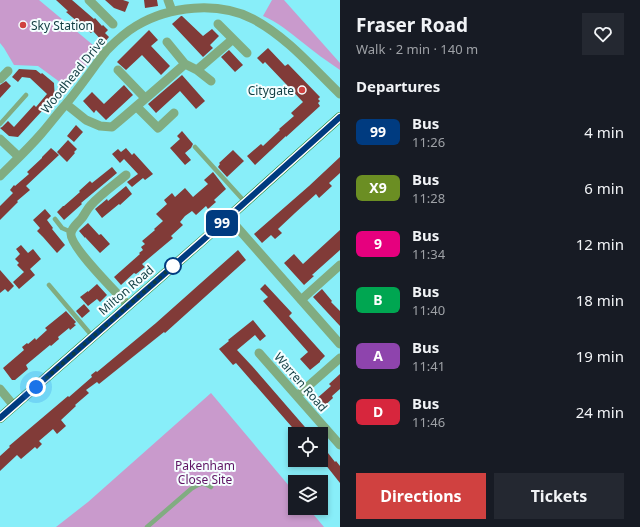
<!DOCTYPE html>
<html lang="en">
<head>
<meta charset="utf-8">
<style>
	:root { --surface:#171b24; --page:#242831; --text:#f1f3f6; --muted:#9ea1a6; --accent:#d04140 }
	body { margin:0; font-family:"Noto Sans",sans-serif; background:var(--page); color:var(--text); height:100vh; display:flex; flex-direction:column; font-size:15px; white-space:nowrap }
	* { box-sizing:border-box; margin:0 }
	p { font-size:13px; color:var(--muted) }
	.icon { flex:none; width:22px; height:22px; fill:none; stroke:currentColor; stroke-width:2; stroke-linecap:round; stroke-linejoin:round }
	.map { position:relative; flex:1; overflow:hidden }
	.drawer { display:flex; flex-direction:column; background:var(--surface); width:300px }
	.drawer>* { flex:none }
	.badge { padding:0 8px; border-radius:6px; font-size:14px; line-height:26px }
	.fabs { position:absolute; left:288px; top:427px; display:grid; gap:8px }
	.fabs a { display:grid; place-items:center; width:40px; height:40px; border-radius:0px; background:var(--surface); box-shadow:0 2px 6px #0003; font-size:20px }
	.you { position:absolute; width:20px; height:20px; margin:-10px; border:3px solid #fff; border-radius:50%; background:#1a73e8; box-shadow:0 0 0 6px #1a73e833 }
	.map>.badge { position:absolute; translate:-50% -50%; box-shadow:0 0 0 2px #fff }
	h2 { padding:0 16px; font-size:15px; line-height:36px }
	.round { display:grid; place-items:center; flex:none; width:42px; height:42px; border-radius:0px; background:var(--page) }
	.summary { display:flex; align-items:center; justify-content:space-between; height:68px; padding:0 16px }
	h1 { font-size:19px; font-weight:700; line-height:30px }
	.primary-button { display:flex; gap:8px; margin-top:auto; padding:8px 16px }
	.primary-button a { flex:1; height:46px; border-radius:0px; background:var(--accent); color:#fff; font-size:16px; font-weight:700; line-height:46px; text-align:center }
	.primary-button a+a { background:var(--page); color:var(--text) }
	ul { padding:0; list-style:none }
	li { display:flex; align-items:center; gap:12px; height:56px; padding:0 16px }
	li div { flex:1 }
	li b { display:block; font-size:15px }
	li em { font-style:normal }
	li .badge { min-width:44px; font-weight:700; text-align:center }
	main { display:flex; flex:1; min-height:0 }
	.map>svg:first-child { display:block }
</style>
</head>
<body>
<main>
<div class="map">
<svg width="340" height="527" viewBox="0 0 340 527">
	<rect width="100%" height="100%" fill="#88eef9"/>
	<!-- green -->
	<path fill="#c99acc" d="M0,0H39L99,50L68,88L38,66L14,65L4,48L0,43Z
		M272,0H284L340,63V70C327,61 314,52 302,42C289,32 278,22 263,16Z
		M211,393L295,493V508H308L324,527H56L88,502Z"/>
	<!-- building -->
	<path fill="#813b38" d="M56,0H72L94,19L95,18L102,26L103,25L108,30L105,33L109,37L104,43L93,31L91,33L66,12L68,11Z
		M105,0H123L129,2L125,12L114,8Z
		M144,0H157L158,6L145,8Z
		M181,16H182L203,36L212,29L219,36L210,45L213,48L203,57L172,24Z
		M149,30L158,40L151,46L170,66L161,75L142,55L126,70L117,62Z
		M268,48L285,66L288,64L320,97L318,99L320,101L318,103L320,106L286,137V136L255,165L247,156L261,144L263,146L280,130L279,129L294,116L291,113L303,102L265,62L263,64L257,58Z
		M229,50L243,65L235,72L221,57Z
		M19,69L36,70L41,74L42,73L54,83L55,101L53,99L18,137L9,136L0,128L2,127L8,121L14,127L34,105L36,107L47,94L30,78L22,77L18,82L12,77Z
		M182,75L205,101L196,109L180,91L156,113L148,104Z
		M6,81L11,86L0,98V85Z
		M124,85L133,95L106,120L96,110L94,113L83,101L92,92L104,104Z
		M76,125L83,132L74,142L67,136Z
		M182,131L193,144L191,148L185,153L191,160L185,165L170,148L180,139L177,136Z
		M68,140L77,149L74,152L75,153L67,162L57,152Z
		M51,148L59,155L26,186L30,190L17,201L18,202L0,220V206L13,193L10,190L14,185L15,186L29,174L27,172L42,158V157Z
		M126,148L132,155L134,153L153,174L145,180L143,178L132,187L127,182L138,174L124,159L120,163L112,154L118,149L121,152Z
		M233,150L244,161L227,177L218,167L220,164L219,163Z
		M340,157V173L329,183L332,186L319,198L316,194L295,213L278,229L282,233L275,239L271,235L262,243L254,234L309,186Z
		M112,167L117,173L81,203L82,204L64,220L57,212L63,206H64L80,192L79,191L90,181L92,183Z
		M213,172L226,189L214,200L216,202L208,209L206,206L196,215L192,211L185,216L180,222L183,225L171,236L173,238L142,264L145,267L136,274L134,273L121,285L114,277L140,254L139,253L143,250L141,247L145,244L142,241L155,230L154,229L163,221L156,214L167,204L164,200L172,193L175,197L185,188L193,197L208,184L204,180Z
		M126,186L132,194L120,205L119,204L102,218L95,209L107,199L108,201Z
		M45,209L51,216L47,220L53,228L52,229L65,245L57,253L43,237L37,231L40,228L33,220Z
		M88,223L99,235L101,234L110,244L100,253L85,237V238L79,231Z
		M340,230V250L312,275L314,276L304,285L284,263L294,254L303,264Z
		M21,245L28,253L33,249L41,259L30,269L35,275L19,289L13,282L24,272L17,265L19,263L15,259L20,254L16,249Z
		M238,250L246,260L165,333L164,332L99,384L97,382L86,390L89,393L75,405L76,406L61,420L66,426L57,434L53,429L39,441L42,444L37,449L35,447L21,459L17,455L0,471V456L10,447L9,446L68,396L69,397L92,377L91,375L96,371L97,372L156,323Z
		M0,270L14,286L8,292L5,289L0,293Z
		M97,284L107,295L100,302L97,299L88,306L80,297L88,291V292Z
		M265,284L292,313L289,316L325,356L320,361V362L310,370L300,359L308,352L263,301L268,297L260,289Z
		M322,289L332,301L331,302L340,311V326L313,297Z
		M84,304L90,311L82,318L76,311Z
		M66,311L76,322L74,324L76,325L70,330L69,328L58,337L59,339L51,346L50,345L26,365L28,369L15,380H12L3,368L24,350L22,347L27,343L28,344L35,338L36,340L47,330L45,328Z
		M253,320L266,336L260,341L255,335L237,350L252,366L311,434H298L236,363L233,365L219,349L229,341L228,340Z
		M296,373L301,379L295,384L290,378Z
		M340,374V389L332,396L333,398L322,408L315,400L331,386L329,384Z
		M321,444L335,462L336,461L340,466V483L321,459Z"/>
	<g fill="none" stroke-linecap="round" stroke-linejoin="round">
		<!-- service -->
		<path stroke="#81ac81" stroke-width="4.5" d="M0,124L26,95
			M195,147L245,202
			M55,219L62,228L71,232
			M49,285L93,337
			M147,527L191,489C199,484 203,481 211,487"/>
		<!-- minor -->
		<path stroke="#81ac81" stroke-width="9" d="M89,0L113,24
			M168,0L172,11
			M233,39L247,53
			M167,42L185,64
			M118,70L145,98
			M197,70L211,81
			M0,79L8,71
			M66,104L86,120L100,126L112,127C137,106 161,85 185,64L197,70L233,39L218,24
			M137,107L158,128L174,113
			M0,139L19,157
			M126,175C114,185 101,194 91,205C87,209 85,214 82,218C78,223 72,227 71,233C69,246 118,294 128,305
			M0,176C14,162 28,149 41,134C49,125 57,114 66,104C77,91 87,77 97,63C101,58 104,53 108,49C117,40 126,32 136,26C169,6 218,1 253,19C287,37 313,68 340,94
			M228,217L340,344
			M301,300L340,265
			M259,353L340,445
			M0,389L14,406
			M297,396L340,358"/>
		<!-- primary -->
		<path stroke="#25822f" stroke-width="10" d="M0,418L202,241L340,117"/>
	</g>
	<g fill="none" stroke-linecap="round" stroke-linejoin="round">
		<!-- line casing -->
		<g stroke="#fff" stroke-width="9">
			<path id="line" d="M0,418L202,241L340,117"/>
		</g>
		<!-- line -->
		<use href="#line" stroke="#003b80" stroke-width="6"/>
		<!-- walk -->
		<path stroke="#103d42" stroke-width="4" stroke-dasharray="0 7.2" d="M36,387L173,266"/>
	</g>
	<!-- markers -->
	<g fill="#d04140" stroke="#f5feff" stroke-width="1.5">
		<circle cx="23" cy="25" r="4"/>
		<circle cx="302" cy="90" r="4"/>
	</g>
	<circle fill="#fff" stroke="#003b80" stroke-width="2" cx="173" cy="266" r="8"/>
	<g text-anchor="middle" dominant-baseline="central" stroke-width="4" stroke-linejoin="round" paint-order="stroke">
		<!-- poi labels -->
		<g font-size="12" fill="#103d42" stroke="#f5feff" text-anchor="start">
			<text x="31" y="25">Sky Station</text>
			<text x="294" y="90" text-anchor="end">Citygate</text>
		</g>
		<!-- street labels -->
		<g font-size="12" fill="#103d42" stroke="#f5feff">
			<text transform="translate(73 75) rotate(-51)">Woodhead Drive</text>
			<text transform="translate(126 290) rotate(-41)">Milton Road</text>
			<text transform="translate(301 382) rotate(49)">Warren Road</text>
		</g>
		<!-- park labels -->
		<g font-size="12" fill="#5e1363" stroke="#f5feff">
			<text x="205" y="465">Pakenham<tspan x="205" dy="14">Close Site</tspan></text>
		</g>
	</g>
</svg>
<div class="fabs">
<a><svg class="icon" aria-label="locate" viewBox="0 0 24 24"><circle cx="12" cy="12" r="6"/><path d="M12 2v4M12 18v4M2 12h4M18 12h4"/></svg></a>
<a><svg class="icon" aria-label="layers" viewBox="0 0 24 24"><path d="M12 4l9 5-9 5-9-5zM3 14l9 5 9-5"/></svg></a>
</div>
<div class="you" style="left:36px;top:387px"></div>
<b class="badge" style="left:222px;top:223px;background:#003b80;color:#fff">99</b>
</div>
<section class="drawer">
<div class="summary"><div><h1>Fraser Road</h1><p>Walk · 2 min · 140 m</p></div><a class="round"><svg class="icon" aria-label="heart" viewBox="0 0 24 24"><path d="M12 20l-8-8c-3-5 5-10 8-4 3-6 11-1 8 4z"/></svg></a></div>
<h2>Departures</h2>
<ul>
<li><span class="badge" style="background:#003b80;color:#fff">99</span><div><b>Bus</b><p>11:26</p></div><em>4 min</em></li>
<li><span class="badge" style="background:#6b8e23;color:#fff">X9</span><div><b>Bus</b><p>11:28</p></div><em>6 min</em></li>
<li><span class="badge" style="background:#e6007e;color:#fff">9</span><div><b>Bus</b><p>11:34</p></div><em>12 min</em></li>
<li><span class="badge" style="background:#00a651;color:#fff">B</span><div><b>Bus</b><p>11:40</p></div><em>18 min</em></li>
<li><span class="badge" style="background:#8e44ad;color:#fff">A</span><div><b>Bus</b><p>11:41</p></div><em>19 min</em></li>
<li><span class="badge" style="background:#d7263d;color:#fff">D</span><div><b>Bus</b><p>11:46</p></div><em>24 min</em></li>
</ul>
<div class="primary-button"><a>Directions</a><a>Tickets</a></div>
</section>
</main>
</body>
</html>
